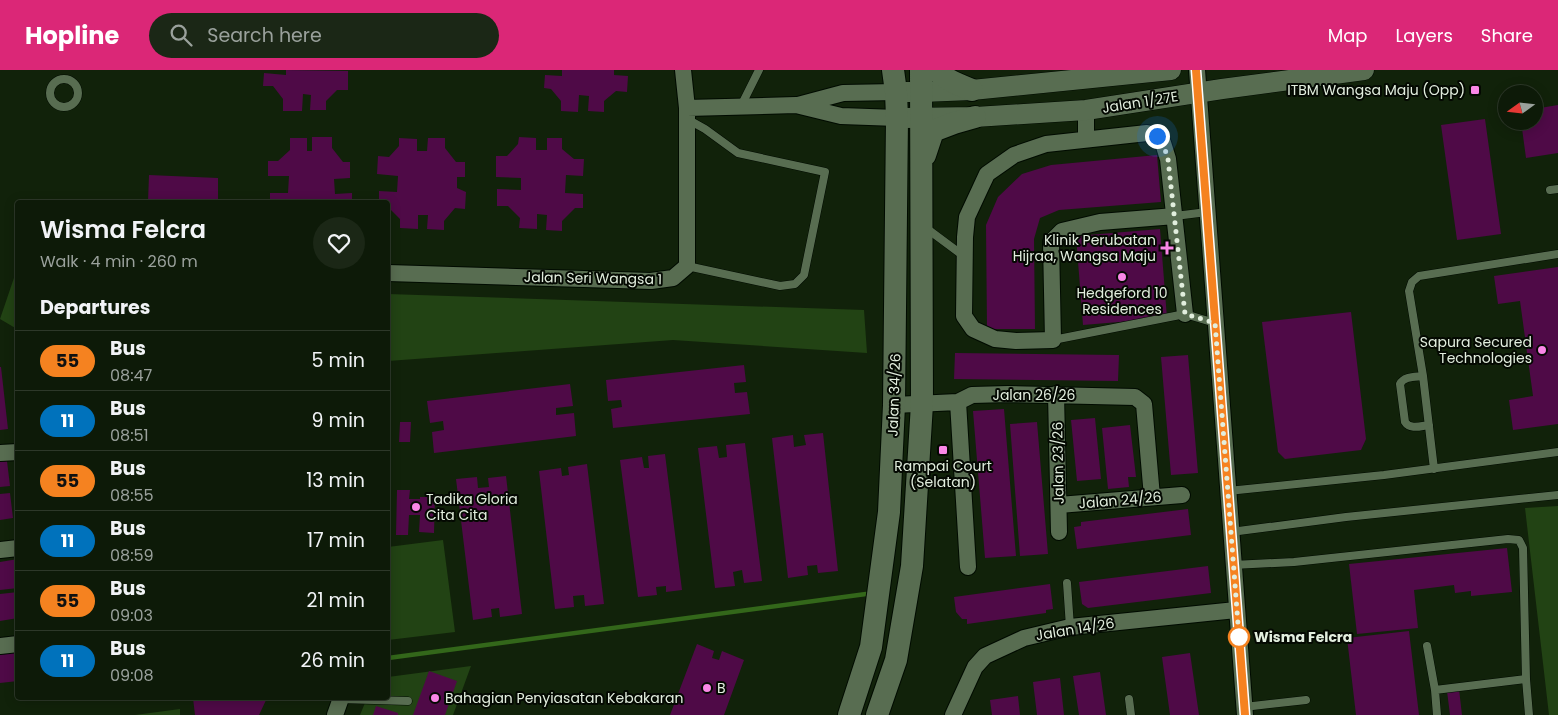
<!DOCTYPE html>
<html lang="en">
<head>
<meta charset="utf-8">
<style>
	:root { --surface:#0d1a08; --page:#1b2716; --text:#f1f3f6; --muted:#9aa19c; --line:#2d3829; --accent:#db2777 }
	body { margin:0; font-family:Poppins,sans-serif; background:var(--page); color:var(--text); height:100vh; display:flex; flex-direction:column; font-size:19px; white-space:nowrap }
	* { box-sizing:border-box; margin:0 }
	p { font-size:16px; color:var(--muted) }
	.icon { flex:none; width:28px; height:28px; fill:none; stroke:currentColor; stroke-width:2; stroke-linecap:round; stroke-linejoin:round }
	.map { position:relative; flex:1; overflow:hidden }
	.sheet { position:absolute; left:15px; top:130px; width:375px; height:500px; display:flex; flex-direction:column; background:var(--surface); border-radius:5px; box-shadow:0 2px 12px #0003,0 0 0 1px var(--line) }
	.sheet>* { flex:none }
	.badge { padding:0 10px; border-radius:16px; font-size:18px; line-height:32px }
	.needle { width:32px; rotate:255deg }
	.fabs { position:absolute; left:1498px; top:15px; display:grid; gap:10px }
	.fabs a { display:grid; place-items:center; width:45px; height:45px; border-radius:50%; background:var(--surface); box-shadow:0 2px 12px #0003,0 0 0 1px var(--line); font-size:25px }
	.you { position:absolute; width:25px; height:25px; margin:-12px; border:4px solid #fff; border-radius:50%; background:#1a73e8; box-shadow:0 0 0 8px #1a73e833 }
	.map>.badge { position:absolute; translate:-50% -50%; box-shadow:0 0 0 2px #fff }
	h2 { padding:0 25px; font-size:19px; line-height:45px }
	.round { display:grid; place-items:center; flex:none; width:52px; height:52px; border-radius:26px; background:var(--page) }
	.headline { display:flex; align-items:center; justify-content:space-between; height:85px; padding:0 25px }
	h1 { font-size:24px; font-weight:600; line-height:38px }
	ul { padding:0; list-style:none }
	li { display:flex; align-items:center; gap:15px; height:60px; padding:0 25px; border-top:1px solid var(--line) }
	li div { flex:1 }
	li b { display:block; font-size:19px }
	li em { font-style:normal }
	li .badge { min-width:55px; font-weight:700; text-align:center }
	header { display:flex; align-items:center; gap:30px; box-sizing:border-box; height:70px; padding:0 25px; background:var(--accent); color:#fff }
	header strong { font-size:24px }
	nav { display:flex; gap:28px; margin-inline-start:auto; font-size:18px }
	.search { width:350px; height:45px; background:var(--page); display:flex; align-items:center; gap:12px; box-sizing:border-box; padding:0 18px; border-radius:28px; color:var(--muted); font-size:19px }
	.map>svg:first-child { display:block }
</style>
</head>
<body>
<header>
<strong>Hopline</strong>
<div class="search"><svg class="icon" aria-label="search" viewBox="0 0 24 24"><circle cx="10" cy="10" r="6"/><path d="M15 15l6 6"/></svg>Search here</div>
<nav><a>Map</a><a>Layers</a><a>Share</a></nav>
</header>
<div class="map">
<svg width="1558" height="645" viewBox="0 0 1558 645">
	<rect width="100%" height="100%" fill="#11220a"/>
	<!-- green -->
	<path fill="#224314" d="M17,199L18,259H17L0,249Z
		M388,224L864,240L867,283L673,270L388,291Z
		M1558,436V645H1549L1525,438Z
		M443,470L455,562L388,570V477Z
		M471,596L453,645H360L367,628H388V607Z
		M180,639V645H135Z"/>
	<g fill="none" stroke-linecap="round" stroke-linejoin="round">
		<!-- stream -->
		<path stroke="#33671a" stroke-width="4.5" d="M388,588L866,524"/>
	</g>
	<!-- building -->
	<path fill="#4f0a47" d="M286,0L348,1V20H337L326,31V40H310L311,25L303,24L302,41H283V29L273,16H263L264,3L286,5Z
		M562,0H614V5L628,6L627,22L616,21L604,31V42L588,41L589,26L579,25L578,42L561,41V31L551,19L544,18L545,5L562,6Z
		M1558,35V83L1526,88L1521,51H1534V39Z
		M1485,49L1501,164L1457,170L1441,55Z
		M312,67H332V78L343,92H350V108L334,109L335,124L352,123V132H270V123H288L289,106H268V91H278L290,80V68H307V81H312Z
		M519,67L536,68V80H547V68H562V79L574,89H584L583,106L566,105L565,123L583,124V138H575L562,151V161L546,160L547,145L537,144V159L519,158L520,148L508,136H497V119L521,120V108L496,107V86H507L518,74Z
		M399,68L417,69V81H427L428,68H445V78L456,92H465V107H457V118L466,122L465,139L455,138L444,151V160L427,159L428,145H418V159L400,158V149L388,137V132H379V121L397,122L398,106L377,104L378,86L389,87L399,76Z
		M1157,85L1161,132L1059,140L1040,148L1034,169L1035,259H987L986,155L998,127L1022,104L1051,95Z
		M149,105L218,108V132H148Z
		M1160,159L1167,248L1083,255L1076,166Z
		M1558,197V354L1513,360L1509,330L1533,326L1520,231L1498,234L1494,206Z
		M1351,242L1366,369L1361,380L1285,389L1278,382L1262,252Z
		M955,283L1119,285L1118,311L954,309Z
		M1188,285L1198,403L1171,405L1161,287Z
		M744,295L746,312L734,313L735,323L747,322L750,344L613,358L611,339L622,337L621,330L608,331L606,310Z
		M0,297H1L8,359L0,360Z
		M570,314L573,336L556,338V345L574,343L576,366L434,383L432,362L444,360L443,351L430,353L427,331Z
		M1004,339L1016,486L985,488L973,341Z
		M1095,348L1101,409L1077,411L1071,350Z
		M400,352H411L410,372H399Z
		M1037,352L1048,484L1020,486L1010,354Z
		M1130,355L1136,407H1128L1129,417L1108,419L1102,358Z
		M823,363L838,501L818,503L817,495L807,496L808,505L788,508L772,368L793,365L794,377L806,375L804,365Z
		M745,373L762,511L744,513L742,500L733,502L735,516L715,518L698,378L717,376L719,388L727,387L726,375Z
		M665,384L682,520L666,522V516L656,517L657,525L638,527L620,390L642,387L644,398H649L648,386Z
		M7,391L10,416L0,417V392Z
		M587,394L604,534L585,536L584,525L573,526L574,537L555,539L539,401L561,398L562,406L569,405L568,397Z
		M506,406L522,544L500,547L499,538L491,539L492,547L473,550L456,409L477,407L478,418L489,417L488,408Z
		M397,420H410L409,429H420V427H435L434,463L419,462L420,445H409L408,465H396Z
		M10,423L13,448L0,450V424Z
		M1188,439L1191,465L1077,479L1074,457L1081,456V452Z
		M1507,478L1512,522L1471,526V521L1455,523L1454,515L1414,520L1418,558L1357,564L1349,494Z
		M18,489V518L0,520V492Z
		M1208,496L1211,523L1088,538L1082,534L1079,512Z
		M1050,514L1053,539L1046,540V543L967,554V549H962L956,542L954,527Z
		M18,522V548L0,551V524Z
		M1409,561L1419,645H1356L1347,568Z
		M697,574L714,581L712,588L719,590L722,581L744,590L724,645H670Z
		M18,582V611L0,613V584Z
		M1190,583L1199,645H1170L1162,587Z
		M429,601L457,611L445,645H413Z
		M1100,602L1106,645H1079L1073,606Z
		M1060,608L1064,645H1037L1033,612Z
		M1459,619L1462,645H1450L1447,621Z
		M1018,626L1020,645H992L990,630Z
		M193,628H267L259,645H195Z
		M376,636L398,643V645H373Z"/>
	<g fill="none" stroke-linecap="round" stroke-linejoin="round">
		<!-- service casing -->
		<g stroke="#010b00" stroke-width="9">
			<path id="service" d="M50 23a14 14 0 1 1 28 0a14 14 0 1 1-28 0Z
				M741,36L759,0
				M687,49L705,59L738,83L825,102L804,205L795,214L780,216L687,196
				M1550,120L1558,119
				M1175,146L1207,142
				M926,158L965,187
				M1053,270L1185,244L1215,253
				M1423,306C1415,307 1404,306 1400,314L1405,352C1410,360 1421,356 1429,355
				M1434,399L1423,306L1409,221L1412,212L1419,206L1558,184
				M1228,421L1384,405L1558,382
				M1231,462L1346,447L1558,425
				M1233,495L1294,492L1508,469L1519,470L1523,478L1526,609L1529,645
				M1067,513L1070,557
				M1427,576L1435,620L1437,645
				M1435,620L1526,609
				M340,629L408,631
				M1129,629L1131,645
				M1244,637L1306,630"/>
		</g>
		<!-- minor casing -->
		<g stroke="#010b00" stroke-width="18">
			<path id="minor" d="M1197,0L1245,645
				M798,35L843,23L896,22
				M687,38L796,35L841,46L897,48
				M1086,40V69
				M1175,146L1100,152L1062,161L1051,172L1053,270L1016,271L995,269L973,259L964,246L965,167L967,147L980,119L987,104L1014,85L1046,74L1147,63L1157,67L1163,73L1168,89L1185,244
				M388,203L651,211L673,208L687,196V38L683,0
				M1056,324L1059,462
				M958,332L968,497
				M894,335L958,332L972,325L1008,324L1135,327L1144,334L1152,427
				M0,383L18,382
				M1059,435L1182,425
				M0,480L18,478
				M0,576L18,574
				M335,645L341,628
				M953,645L975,597L985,586L1024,568L1070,557L1236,540"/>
		</g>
		<!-- tertiary casing -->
		<g stroke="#010b00" stroke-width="21">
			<path id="tertiary" d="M896,22H922L972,20L1171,0
				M905,48L975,47L1086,40L1222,19L1364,0"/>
		</g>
		<!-- secondary casing -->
		<g stroke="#010b00" stroke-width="24">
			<path id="secondary" d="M936,0C946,10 959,15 972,20
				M925,85L933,61L954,53L975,47
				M849,645L871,577L889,442L894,335L897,48L896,22L893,0
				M877,645L896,590L912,496L922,334L921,0"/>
		</g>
		<!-- service -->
		<use href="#service" stroke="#586d51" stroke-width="8"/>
		<!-- minor -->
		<use href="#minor" stroke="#586d51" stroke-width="16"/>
		<!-- tertiary -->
		<use href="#tertiary" stroke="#586d51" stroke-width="20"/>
		<!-- secondary -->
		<use href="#secondary" stroke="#586d51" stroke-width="22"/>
	</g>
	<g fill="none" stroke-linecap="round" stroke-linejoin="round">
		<!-- line casing -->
		<g stroke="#fff" stroke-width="11">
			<path id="line" d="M1196,0L1245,645"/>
		</g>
		<!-- line -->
		<use href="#line" stroke="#f58220" stroke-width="8"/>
		<!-- walk -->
		<path stroke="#e2eede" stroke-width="5" stroke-dasharray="0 9" d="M1157,66L1163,73L1168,89L1185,244L1215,253L1239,567"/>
	</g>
	<!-- markers -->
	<g fill="#fa87e7" stroke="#040902" stroke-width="2">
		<rect x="1470" y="15" width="10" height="10" rx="2.5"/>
		<path d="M1164.5 170.5h5v5h5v5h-5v5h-5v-5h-5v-5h5z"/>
		<circle cx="1122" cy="207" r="5"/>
		<circle cx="1542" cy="280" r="5"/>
		<rect x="938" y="375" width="10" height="10" rx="2.5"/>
		<circle cx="416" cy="437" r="5"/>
		<circle cx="707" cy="618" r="5"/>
		<circle cx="435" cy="628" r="5"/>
	</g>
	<circle fill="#fff" stroke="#f58220" stroke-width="2.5" cx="1239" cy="567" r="10"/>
	<g text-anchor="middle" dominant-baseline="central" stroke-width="4" stroke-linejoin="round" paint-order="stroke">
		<!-- poi labels -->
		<g font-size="14" fill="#e2eede" stroke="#040902" text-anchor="end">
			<text x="1465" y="20">ITBM Wangsa Maju (Opp)</text>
			<text x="1156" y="170">Klinik Perubatan<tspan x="1156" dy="16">Hijraa, Wangsa Maju</tspan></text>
			<text x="1122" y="223" text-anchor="middle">Hedgeford 10<tspan x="1122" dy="16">Residences</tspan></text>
			<text x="1532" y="272">Sapura Secured<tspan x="1532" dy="16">Technologies</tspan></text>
			<text x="943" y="396" text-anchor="middle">Rampai Court<tspan x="943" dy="16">(Selatan)</tspan></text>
			<text x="426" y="429" text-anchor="start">Tadika Gloria<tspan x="426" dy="16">Cita Cita</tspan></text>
			<text x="717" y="618" text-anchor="start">B</text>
			<text x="445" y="628" text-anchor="start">Bahagian Penyiasatan Kebakaran</text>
		</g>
		<!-- street labels -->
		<g font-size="14" fill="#e2eede" stroke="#040902">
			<text transform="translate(1140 32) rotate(-9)">Jalan 1/27E</text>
			<text transform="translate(593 208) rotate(1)">Jalan Seri Wangsa 1</text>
			<text transform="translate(894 325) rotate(-88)">Jalan 34/26</text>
			<text x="1034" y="325">Jalan 26/26</text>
			<text transform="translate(1058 393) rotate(-91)">Jalan 23/26</text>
			<text transform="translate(1120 430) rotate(-5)">Jalan 24/26</text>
			<text transform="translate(1075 559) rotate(-9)">Jalan 14/26</text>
		</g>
		<!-- stop labels -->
		<g font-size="14" font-weight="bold" fill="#e2eede" stroke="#040902" text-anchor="start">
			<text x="1254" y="567">Wisma Felcra</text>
		</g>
	</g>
</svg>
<div class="fabs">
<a><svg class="needle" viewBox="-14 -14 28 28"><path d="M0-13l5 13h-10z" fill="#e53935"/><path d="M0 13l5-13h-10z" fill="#9aa19c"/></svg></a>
</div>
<div class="you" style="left:1157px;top:66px"></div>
<section class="sheet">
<div class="headline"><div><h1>Wisma Felcra</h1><p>Walk · 4 min · 260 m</p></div><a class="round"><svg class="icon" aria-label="heart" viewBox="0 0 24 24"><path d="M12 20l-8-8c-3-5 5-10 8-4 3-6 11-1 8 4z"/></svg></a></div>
<h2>Departures</h2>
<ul>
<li><span class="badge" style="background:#f58220;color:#111">55</span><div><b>Bus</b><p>08:47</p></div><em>5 min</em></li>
<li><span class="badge" style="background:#0072bc;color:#fff">11</span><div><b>Bus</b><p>08:51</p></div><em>9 min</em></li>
<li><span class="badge" style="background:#f58220;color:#111">55</span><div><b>Bus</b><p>08:55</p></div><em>13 min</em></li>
<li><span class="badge" style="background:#0072bc;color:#fff">11</span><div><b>Bus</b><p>08:59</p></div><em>17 min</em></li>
<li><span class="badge" style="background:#f58220;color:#111">55</span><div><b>Bus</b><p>09:03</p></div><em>21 min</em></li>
<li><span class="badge" style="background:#0072bc;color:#fff">11</span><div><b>Bus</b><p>09:08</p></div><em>26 min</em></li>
</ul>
</section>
</div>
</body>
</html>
